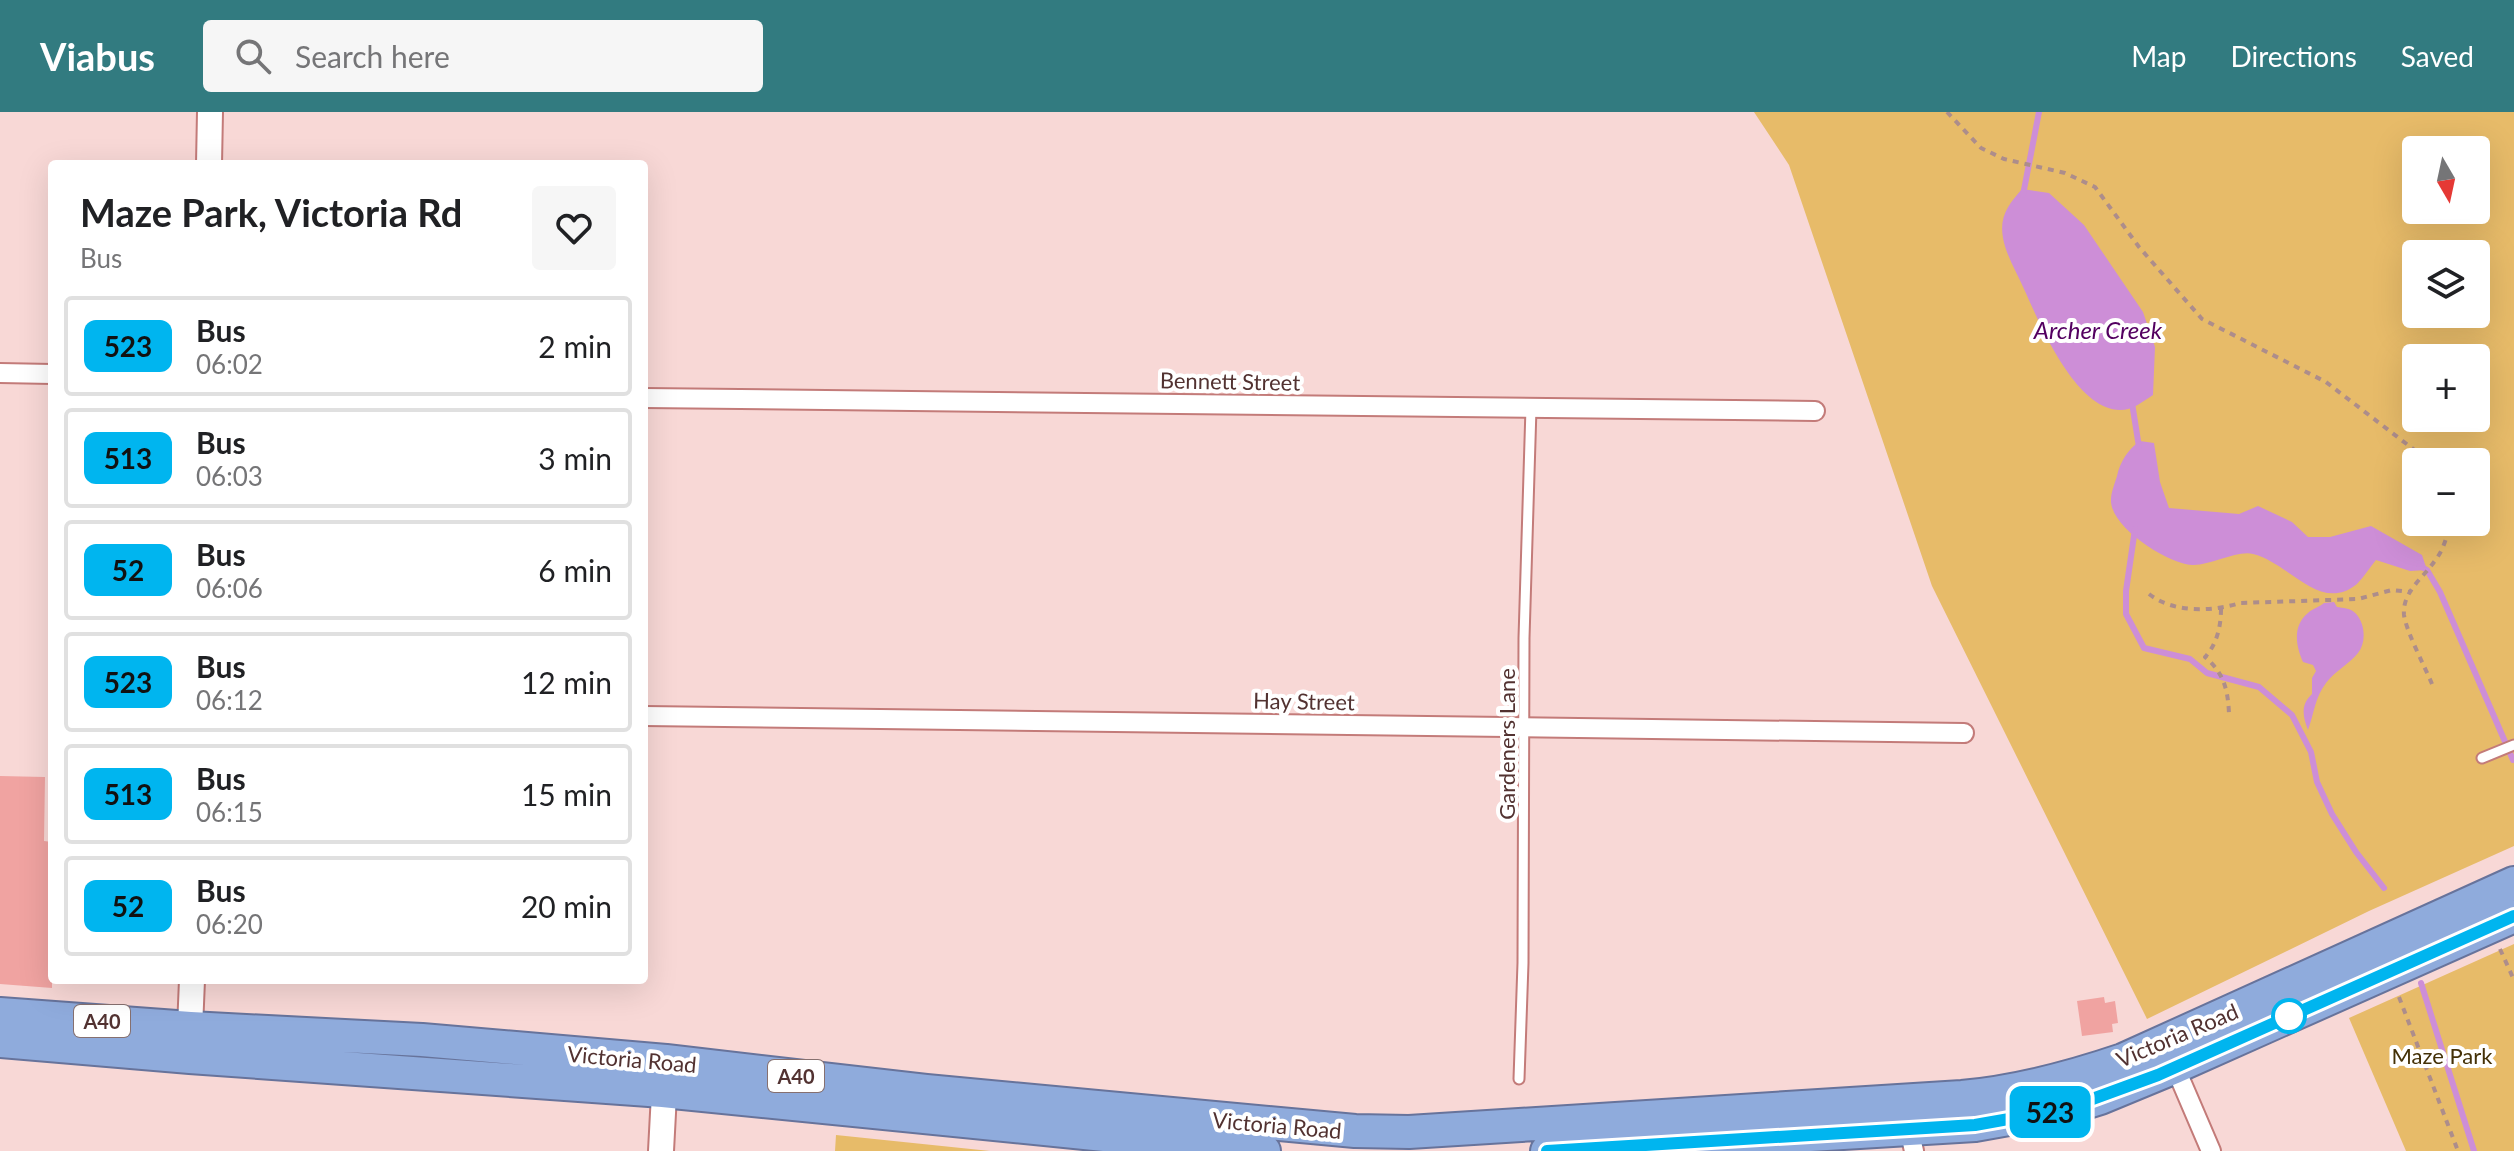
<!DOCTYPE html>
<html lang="en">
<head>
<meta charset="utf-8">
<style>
	:root { --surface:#fff; --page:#f6f6f6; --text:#202124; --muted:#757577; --line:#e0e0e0; --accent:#327b80 }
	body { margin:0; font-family:Lato,sans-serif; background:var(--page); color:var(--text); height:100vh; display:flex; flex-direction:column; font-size:30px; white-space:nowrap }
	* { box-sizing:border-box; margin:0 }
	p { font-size:26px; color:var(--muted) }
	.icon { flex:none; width:44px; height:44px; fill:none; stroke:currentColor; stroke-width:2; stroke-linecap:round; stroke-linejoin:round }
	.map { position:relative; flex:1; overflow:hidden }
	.drawer { position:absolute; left:48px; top:48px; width:600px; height:824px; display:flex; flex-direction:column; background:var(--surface); border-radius:8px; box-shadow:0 8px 32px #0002 }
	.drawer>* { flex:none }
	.badge { padding:0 16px; border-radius:12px; font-size:28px; line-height:52px }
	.needle { width:52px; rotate:171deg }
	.buttons { position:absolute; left:2402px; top:24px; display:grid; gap:16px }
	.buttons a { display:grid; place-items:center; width:88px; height:88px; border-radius:8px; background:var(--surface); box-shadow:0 8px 32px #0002; font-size:40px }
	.map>.badge { position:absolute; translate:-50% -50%; box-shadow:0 0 0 4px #fff }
	.round { display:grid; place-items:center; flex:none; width:84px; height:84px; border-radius:8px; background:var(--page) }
	.head { display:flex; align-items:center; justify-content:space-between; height:136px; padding:0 32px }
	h1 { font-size:38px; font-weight:700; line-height:60px }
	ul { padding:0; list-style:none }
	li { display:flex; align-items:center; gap:24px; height:100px; margin:0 16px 12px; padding:0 16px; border:4px solid var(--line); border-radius:8px }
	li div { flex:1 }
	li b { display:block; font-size:30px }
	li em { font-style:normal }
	li .badge { min-width:88px; font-weight:700; text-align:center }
	header { display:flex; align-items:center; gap:48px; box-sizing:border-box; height:112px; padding:0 40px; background:var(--accent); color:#fff }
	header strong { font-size:38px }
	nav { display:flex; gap:44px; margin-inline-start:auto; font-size:28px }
	.search { width:560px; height:72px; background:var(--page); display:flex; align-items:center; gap:20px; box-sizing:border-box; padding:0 28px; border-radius:8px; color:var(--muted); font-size:30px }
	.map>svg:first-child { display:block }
</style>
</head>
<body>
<header>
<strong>Viabus</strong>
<div class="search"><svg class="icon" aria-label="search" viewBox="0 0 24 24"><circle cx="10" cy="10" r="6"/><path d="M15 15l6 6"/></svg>Search here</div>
<nav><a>Map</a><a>Directions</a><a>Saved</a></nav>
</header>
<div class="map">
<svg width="2514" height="1039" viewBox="0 0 2514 1039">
	<rect width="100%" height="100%" fill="#f8d8d6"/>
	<!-- green -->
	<path fill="#e7bb69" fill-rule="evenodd" d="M1754,0H2514V734L2369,799L2147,907L1932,474L1789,53ZM2416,38H2476V98H2416ZM2416,142H2476V202H2416ZM2416,246H2476V306H2416ZM2416,350H2476V410H2416Z
		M2514,832V1039H2406L2349,906Z
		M836,1023L990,1039H835Z"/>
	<!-- water -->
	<path fill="#cd8ed7" d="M2022,77L2049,81L2084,113L2143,200L2155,235L2153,283C2142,290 2133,298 2120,298C2075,297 2040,212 2024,177C2017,161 2006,143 2003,126C1999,104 2009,92 2022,77Z
		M2140,329L2154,331L2160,370L2169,396L2239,402L2258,394L2292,410L2308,425H2330L2371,414L2422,443L2427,458L2410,459L2376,448C2370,455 2364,465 2357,472C2320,502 2290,451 2253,442C2237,438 2210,454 2192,453C2168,452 2110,415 2111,388C2111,380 2115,371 2117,364C2120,350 2128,337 2140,329Z
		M2334,490L2337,495C2343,496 2350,496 2354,500C2365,509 2367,530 2358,541C2349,552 2335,559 2326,571C2315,585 2314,602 2308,618C2303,605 2300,593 2312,582V566L2316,559L2313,553L2303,550C2296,534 2292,514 2308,501C2313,496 2320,495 2324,491Z"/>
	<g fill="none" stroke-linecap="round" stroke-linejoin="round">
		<!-- stream -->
		<path stroke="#cd8ed7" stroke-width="6" d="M2023,83L2039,0
			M2132,291L2139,335
			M2135,417L2126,479V502L2144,536L2190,547L2207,561L2259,575L2292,603L2311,640L2317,670L2332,702L2356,740L2384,776
			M2420,454L2427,458L2440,480L2513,648
			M2421,871L2474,1039"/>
	</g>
	<!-- building -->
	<path fill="#f0a3a1" d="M0,664L45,665L44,729L52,730V876L0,872Z
		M2104,885L2105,891L2115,889L2118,911L2112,912L2113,920L2082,924L2077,889Z"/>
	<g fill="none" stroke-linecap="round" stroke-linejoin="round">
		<!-- service casing -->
		<g stroke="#c37b79" stroke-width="13">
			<path id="service" d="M2482,646L2514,633
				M1519,967L1523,851L1524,526L1531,296"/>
		</g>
		<!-- minor casing -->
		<g stroke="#c37b79" stroke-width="22">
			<path id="minor" d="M0,261L52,262
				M644,286L1815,299
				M644,604L1964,621
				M2175,955L2211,1039
				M1909,1017L1914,1039"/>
		</g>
		<!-- tertiary casing -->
		<g stroke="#c37b79" stroke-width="28">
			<path id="tertiary" d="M209,52L210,0
				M190,916L192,868
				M661,1039L665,963"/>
		</g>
		<!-- trunk casing -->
		<g stroke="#67739b" stroke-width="36">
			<path id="trunk" d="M0,902L190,916L422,928L666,949L926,979L1355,1019L1409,1020L1962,985C2018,980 2070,966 2123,948L2514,771
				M0,929L190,945L663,979L1264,1039
				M1547,1039L1975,1013L2065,997L2100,986L2175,955L2514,804"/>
		</g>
		<!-- path -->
		<path stroke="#ad8d8b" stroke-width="4" stroke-dasharray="6 6" stroke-linecap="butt" d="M1947,0L1981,36L2004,47L2065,61L2095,75L2139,135L2202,207L2326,270L2430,350
			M2149,482C2173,501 2211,500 2240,491L2358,487L2392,478L2410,480
			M2221,497C2221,514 2217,532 2205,545C2224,561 2228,578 2229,602
			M2432,572C2425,555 2406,519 2404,503C2402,480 2423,466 2434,450C2443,439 2448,424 2449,410
			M2500,837L2514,868
			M2399,885L2458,1039"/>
		<!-- service -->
		<use href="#service" stroke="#fff" stroke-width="9"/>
		<!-- minor -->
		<use href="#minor" stroke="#fff" stroke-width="18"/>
		<!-- tertiary -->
		<use href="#tertiary" stroke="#fff" stroke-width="24"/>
		<!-- trunk -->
		<use href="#trunk" stroke="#8fabdc" stroke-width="32"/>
	</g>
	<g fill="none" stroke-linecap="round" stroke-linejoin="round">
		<!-- line casing -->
		<g stroke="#fff" stroke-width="18">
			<path id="line" d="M1547,1039L1975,1013L2065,997L2158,963L2514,804"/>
		</g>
		<!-- line -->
		<use href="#line" stroke="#00b5ef" stroke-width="12"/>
	</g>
	<!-- markers -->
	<circle fill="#fff" stroke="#00b5ef" stroke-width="4" cx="2289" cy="904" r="16"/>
	<g text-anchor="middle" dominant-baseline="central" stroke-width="8" stroke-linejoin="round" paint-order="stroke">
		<!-- shield labels -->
		<g fill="#fff" stroke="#86706f" stroke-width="2">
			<rect x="74" y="893" width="56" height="32" rx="6"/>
			<rect x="768" y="948" width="56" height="32" rx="6"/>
		</g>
		<g font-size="20" font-weight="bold" fill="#523231">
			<text x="102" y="909">A40</text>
			<text x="796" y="964">A40</text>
		</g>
		<!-- street labels -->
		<g font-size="22" fill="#523231" stroke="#fff">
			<text transform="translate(1230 269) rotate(1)">Bennett Street</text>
			<text transform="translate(1304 589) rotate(1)">Hay Street</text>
			<text transform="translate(1506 632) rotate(-90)">Gardeners Lane</text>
			<text transform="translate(2177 923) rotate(-23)">Victoria Road</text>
			<text transform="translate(632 947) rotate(5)">Victoria Road</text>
			<text transform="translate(1277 1013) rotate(5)">Victoria Road</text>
		</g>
		<!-- park labels -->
		<g font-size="22" fill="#443107" stroke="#fff">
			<text x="2442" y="943">Maze Park</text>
		</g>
		<!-- water labels -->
		<g font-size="24" font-style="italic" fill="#530060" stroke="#fff">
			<text x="2098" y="217">Archer Creek</text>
		</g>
	</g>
</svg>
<div class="buttons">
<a><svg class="needle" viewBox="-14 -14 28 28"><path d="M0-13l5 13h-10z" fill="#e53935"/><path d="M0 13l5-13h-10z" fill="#757577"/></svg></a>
<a><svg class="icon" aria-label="layers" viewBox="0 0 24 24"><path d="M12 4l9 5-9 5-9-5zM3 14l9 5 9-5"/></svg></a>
<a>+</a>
<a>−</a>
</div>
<b class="badge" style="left:2050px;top:1000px;background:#00b5ef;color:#111">523</b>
<section class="drawer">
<div class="head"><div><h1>Maze Park, Victoria Rd</h1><p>Bus</p></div><a class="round"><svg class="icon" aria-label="heart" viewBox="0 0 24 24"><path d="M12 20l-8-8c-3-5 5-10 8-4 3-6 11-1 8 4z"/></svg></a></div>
<ul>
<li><span class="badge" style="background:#00b5ef;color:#111">523</span><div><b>Bus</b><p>06:02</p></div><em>2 min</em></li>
<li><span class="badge" style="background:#00b5ef;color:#111">513</span><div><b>Bus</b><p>06:03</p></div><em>3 min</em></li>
<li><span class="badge" style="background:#00b5ef;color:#111">52</span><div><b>Bus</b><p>06:06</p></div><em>6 min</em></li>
<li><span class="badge" style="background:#00b5ef;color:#111">523</span><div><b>Bus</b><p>06:12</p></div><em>12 min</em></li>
<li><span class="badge" style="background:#00b5ef;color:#111">513</span><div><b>Bus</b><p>06:15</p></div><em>15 min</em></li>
<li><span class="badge" style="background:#00b5ef;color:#111">52</span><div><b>Bus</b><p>06:20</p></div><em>20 min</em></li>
</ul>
</section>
</div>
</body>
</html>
